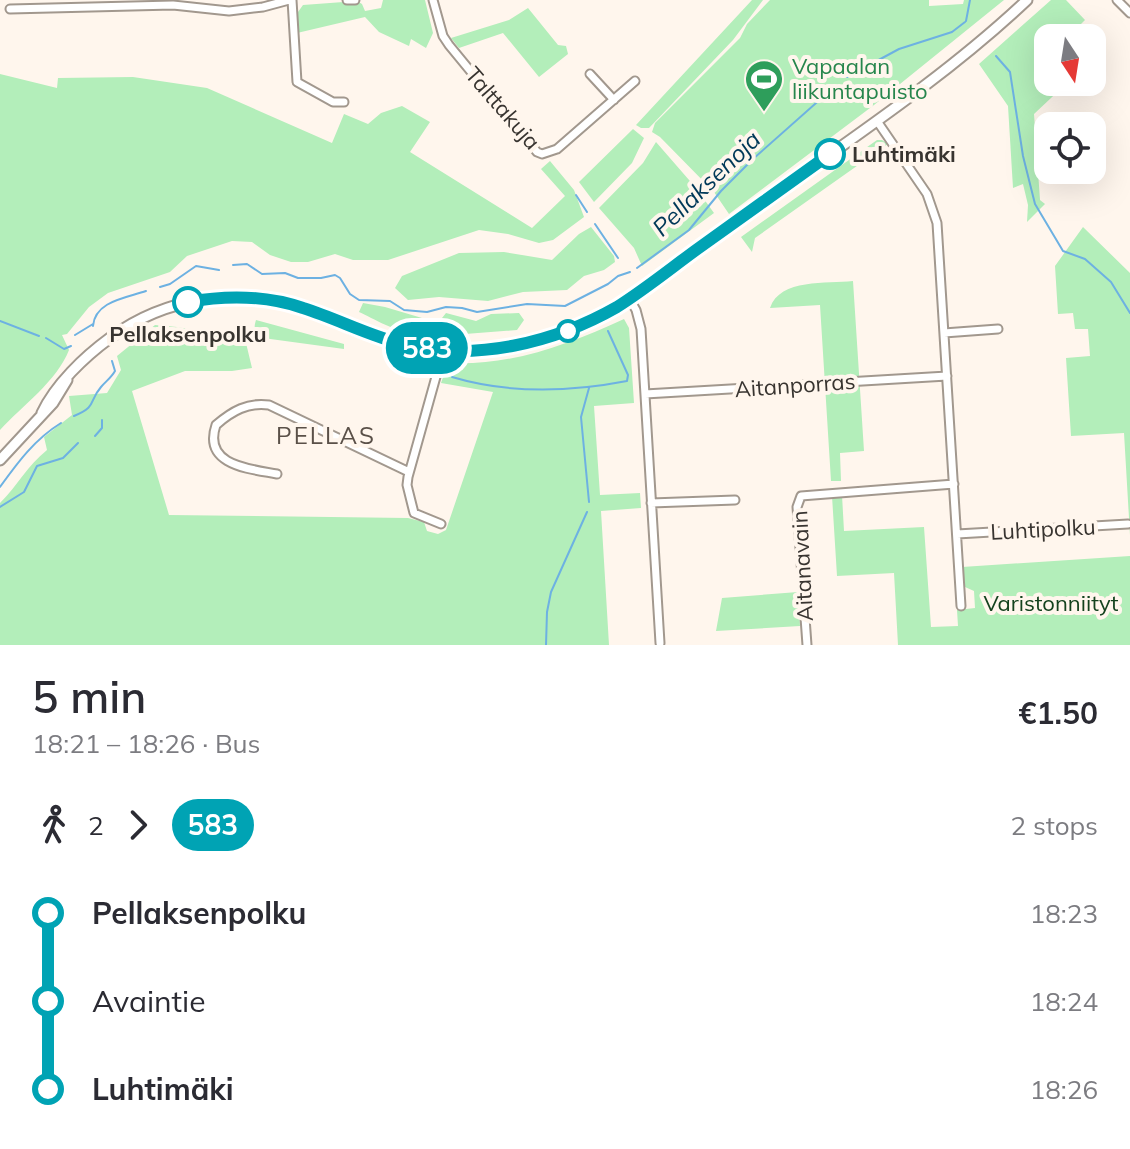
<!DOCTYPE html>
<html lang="en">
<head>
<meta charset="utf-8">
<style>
	:root { --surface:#fff; --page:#f7f7f7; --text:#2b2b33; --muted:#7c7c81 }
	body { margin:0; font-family:Mulish,sans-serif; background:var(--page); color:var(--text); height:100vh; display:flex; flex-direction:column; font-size:30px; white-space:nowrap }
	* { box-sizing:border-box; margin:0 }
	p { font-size:26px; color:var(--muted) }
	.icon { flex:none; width:44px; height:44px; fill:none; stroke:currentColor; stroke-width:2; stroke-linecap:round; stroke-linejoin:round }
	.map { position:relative; height:645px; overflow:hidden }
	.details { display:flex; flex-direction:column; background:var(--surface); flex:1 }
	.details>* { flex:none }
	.badge { padding:0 16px; border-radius:26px; font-size:28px; line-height:52px }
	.needle { width:52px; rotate:168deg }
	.fabs { position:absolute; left:1034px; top:24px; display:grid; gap:16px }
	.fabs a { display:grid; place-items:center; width:72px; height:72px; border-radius:16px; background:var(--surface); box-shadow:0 8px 32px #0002; font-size:40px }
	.map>.badge { position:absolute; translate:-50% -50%; box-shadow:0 0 0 4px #fff }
	.legs { display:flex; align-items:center; gap:12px; height:88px; padding:0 32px; font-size:26px }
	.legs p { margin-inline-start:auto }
	.overview { display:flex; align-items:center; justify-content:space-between; height:136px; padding:0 32px }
	h1 { font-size:44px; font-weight:600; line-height:60px }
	ul { padding:0 32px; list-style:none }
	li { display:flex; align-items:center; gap:28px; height:88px; font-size:30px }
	li i { display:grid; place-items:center; width:12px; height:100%; margin:0 10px; background:currentColor }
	li i::after { content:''; width:20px; height:20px; margin:-10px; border:6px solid; border-radius:50%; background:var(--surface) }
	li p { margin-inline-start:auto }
	li:first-child i { background:linear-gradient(#0000 50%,currentColor 0) }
	li:last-child i { background:linear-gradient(currentColor 50%,#0000 0) }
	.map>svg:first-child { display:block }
</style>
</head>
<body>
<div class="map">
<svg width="1130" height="645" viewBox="0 0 1130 645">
	<rect width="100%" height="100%" fill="#fff6ed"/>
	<!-- green -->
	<path fill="#b3eeba" d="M383,0H425L433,33L426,48L411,39L409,46L379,32L365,17L297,33L298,12L303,5L357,1L362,4L365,11L381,8Z
		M752,0H763L733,40L649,128H641L636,125Z
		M770,0H929V6L963,4L964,0H1004L874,105L729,214L714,192L660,137L652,132L655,123L740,38L747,24Z
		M1051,0H1066L1085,20L1067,38H1048V82H1068L1034,114L1040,200L1045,204L1027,222L1028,205L1023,184L1013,188L1008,106L979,64Z
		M528,8L558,45L566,46L568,54L539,77L503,33L459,48L451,38L509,20Z
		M0,74L57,88L58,78L133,77L207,88L332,143L344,114L368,124L381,113L402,106L430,122L410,152L532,228L565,196L541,169L550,161L574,190L584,217L553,240L539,243L508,234L479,230L388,260H353L335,254L308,262H291L270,255L252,242L232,241L187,256L170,272L108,293L89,307L67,334L62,335L69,350C57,381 22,406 0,430Z
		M633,129L644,138L632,163L594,202L579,182Z
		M877,140H882L888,144L755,238L752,252L741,237Z
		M656,142L696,188L714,213L642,266L634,248L599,208L643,163Z
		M591,227L614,256L615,262L604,270L584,276L567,290L523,292L488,301L439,297L408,300L395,288L402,276L459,253L504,252L552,260L579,234Z
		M1083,227L1130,273V535L1124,433L1071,436L1066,358L1090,356L1088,329H1075L1073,313L1058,314L1055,266Z
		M853,281L864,451L840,453L841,481H831L820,305L770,308C780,278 827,284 853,281Z
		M363,303L385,307L422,318L426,323L424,330C404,338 377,320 359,312Z
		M446,313L476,321L491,314L519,313L524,320L517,330L465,334L438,329V323Z
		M624,319L629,328L634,403L594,406L600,495L640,493L641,508L601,511L609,645H0V503C18,485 27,466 47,450L44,437L72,415L69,396L107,393L121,370L117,356L155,325L177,327L243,339L246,343L252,368L232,371H185L132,391L169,515L408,518L424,522L427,531L438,534L446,530L493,392L441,383L448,363C512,366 567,345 624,319Z
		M256,320L344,344V349L263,338C255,333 253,329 256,320Z
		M842,495L844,531L924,527L931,627L958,626L957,610L975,608L974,591L965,587L962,567L1130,556V645H898L894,573L837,576L832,496Z
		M798,592L800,626L716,631L722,598Z"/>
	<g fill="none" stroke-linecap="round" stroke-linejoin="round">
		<!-- stream -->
		<path stroke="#6db1e2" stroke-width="2" d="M966,21L970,0
			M996,56L1010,72L1023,156L1035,204L1063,251L1085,259L1111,282L1130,313
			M847,77L899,49L952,32L965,22
			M576,195L587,212
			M595,224L618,258
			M233,265L247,264L262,274L285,273L298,278H321L335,275L340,278L350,294L359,300L390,301L404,310L427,312L446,307L462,308L477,312L527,304L565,306L608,284L618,276L630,272
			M637,268L689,230L721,191L753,159L833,88
			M160,287L170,284L196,266L219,270
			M0,321L39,336
			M93,326C95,301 126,298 146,291
			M75,335L93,324
			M46,338L64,349L71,346
			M452,377C509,394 570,392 627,381L628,375L608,331
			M589,388L581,417L589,502
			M74,416C98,406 88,402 101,387C106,381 111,378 115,371L112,361
			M95,436L102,428V420
			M0,487C18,462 35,439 61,423
			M0,507L24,492L37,466L63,458L78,443
			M546,645L547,612L551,592L587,512"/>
		<!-- minor casing -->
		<g stroke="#a2988e" stroke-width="11">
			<path id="minor" d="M292,0L297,82L333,102H344
				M347,0H355
				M433,0L443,36L449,45L537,152L542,154L557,149L635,81
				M1117,0L1130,13
				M10,9L173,5L229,11L263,7L289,0
				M590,74L614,100
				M877,121L927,194L937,223L961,606
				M629,298L636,310L641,329L660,643
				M944,333L998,329
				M440,350L439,366L408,477L407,485L414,513L441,524
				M645,394L947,376
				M277,474C251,469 202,466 216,425C232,411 248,402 269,405L409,472
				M651,503L735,500
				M957,534L1128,524
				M807,645L797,507L801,496L954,484"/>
		</g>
		<!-- tertiary casing -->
		<g stroke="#a2988e" stroke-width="13">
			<path id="tertiary" d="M42,413C55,385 84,357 110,338C165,297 240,286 305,308C322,314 338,323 355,330C399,346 445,353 491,349C525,346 559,336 590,321C643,296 700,247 749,212C843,144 942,80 1027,0
				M0,460L53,403L67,380"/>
		</g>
		<!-- minor -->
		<use href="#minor" stroke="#fff" stroke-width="7"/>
		<!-- tertiary -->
		<use href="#tertiary" stroke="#fff" stroke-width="9"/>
	</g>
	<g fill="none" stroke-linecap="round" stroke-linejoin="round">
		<!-- line-1 casing -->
		<g stroke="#fff" stroke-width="18">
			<path id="line-1" d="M188,302C227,295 265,295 303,308C338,319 369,336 406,345C477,361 554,343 617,307C644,290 670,269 696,250C741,218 785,186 830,154"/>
		</g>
		<!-- line-1 -->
		<use href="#line-1" stroke="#00a3b4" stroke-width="12"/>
	</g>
	<!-- icons -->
	<defs>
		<g id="stadium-pin" transform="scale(2)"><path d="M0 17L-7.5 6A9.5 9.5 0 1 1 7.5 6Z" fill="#2e9e5b" stroke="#fff6ed"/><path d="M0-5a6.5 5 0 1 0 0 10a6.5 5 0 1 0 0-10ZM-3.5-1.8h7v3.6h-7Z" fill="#fff"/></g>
	</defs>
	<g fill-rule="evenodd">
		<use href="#stadium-pin" x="764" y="79"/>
	</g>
	<!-- markers -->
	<g fill="#fff" stroke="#00a3b4" stroke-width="4">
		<circle cx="830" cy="154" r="14"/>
		<circle cx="188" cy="302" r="14"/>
		<circle cx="568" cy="331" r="10"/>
	</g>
	<g text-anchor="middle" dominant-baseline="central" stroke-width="8" stroke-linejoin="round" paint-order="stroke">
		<!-- leisure labels -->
		<g font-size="22" fill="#27864d" stroke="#fff6ed" text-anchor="start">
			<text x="792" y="66">Vapaalan<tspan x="792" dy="25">liikuntapuisto</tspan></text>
		</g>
		<!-- street labels -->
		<g font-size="22" fill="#383430" stroke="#fff6ed">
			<text transform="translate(503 108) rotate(49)">Talttakuja</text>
			<text transform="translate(795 385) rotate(-4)">Aitanporras</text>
			<text transform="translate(1043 529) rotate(-3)">Luhtipolku</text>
			<text transform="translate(802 566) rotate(-93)">Aitanavain</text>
		</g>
		<!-- stop labels -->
		<g font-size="22" font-weight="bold" fill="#383430" stroke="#fff6ed" text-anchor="start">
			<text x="852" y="154">Luhtimäki</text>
			<text x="188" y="334" text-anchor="middle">Pellaksenpolku</text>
		</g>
		<!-- park labels -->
		<g font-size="22" fill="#14421e" stroke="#fff6ed">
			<text x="1051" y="603">Varistonniityt</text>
		</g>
		<!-- water labels -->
		<g font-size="24" font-style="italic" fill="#003858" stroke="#fff6ed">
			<text transform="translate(706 183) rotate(-44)">Pellaksenoja</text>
		</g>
		<!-- neighbourhood labels -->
		<g font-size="24" letter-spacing="2" fill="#5a5048" stroke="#fff6ed">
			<text x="326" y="435">PELLAS</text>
		</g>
	</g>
</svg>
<div class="fabs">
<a><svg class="needle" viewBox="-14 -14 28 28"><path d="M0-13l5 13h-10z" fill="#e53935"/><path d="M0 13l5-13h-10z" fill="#7c7c81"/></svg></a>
<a><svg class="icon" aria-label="locate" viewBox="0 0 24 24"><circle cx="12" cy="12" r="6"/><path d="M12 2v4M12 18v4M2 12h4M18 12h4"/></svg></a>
</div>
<b class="badge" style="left:427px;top:348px;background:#00a3b4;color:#fff">583</b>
</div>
<section class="details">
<div class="overview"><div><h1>5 min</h1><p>18:21 – 18:26 · Bus</p></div><b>€1.50</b></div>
<div class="legs"><svg class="icon" aria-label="walk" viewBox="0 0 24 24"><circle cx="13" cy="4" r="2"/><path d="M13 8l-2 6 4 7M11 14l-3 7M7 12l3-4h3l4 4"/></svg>2<svg class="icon" aria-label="forward" viewBox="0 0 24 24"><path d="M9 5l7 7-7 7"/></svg><b class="badge" style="background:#00a3b4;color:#fff">583</b><p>2 stops</p></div>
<ul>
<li><i style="color:#00a3b4"></i><b>Pellaksenpolku</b><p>18:23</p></li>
<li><i style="color:#00a3b4"></i><span>Avaintie</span><p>18:24</p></li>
<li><i style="color:#00a3b4"></i><b>Luhtimäki</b><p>18:26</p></li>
</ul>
</section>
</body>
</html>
